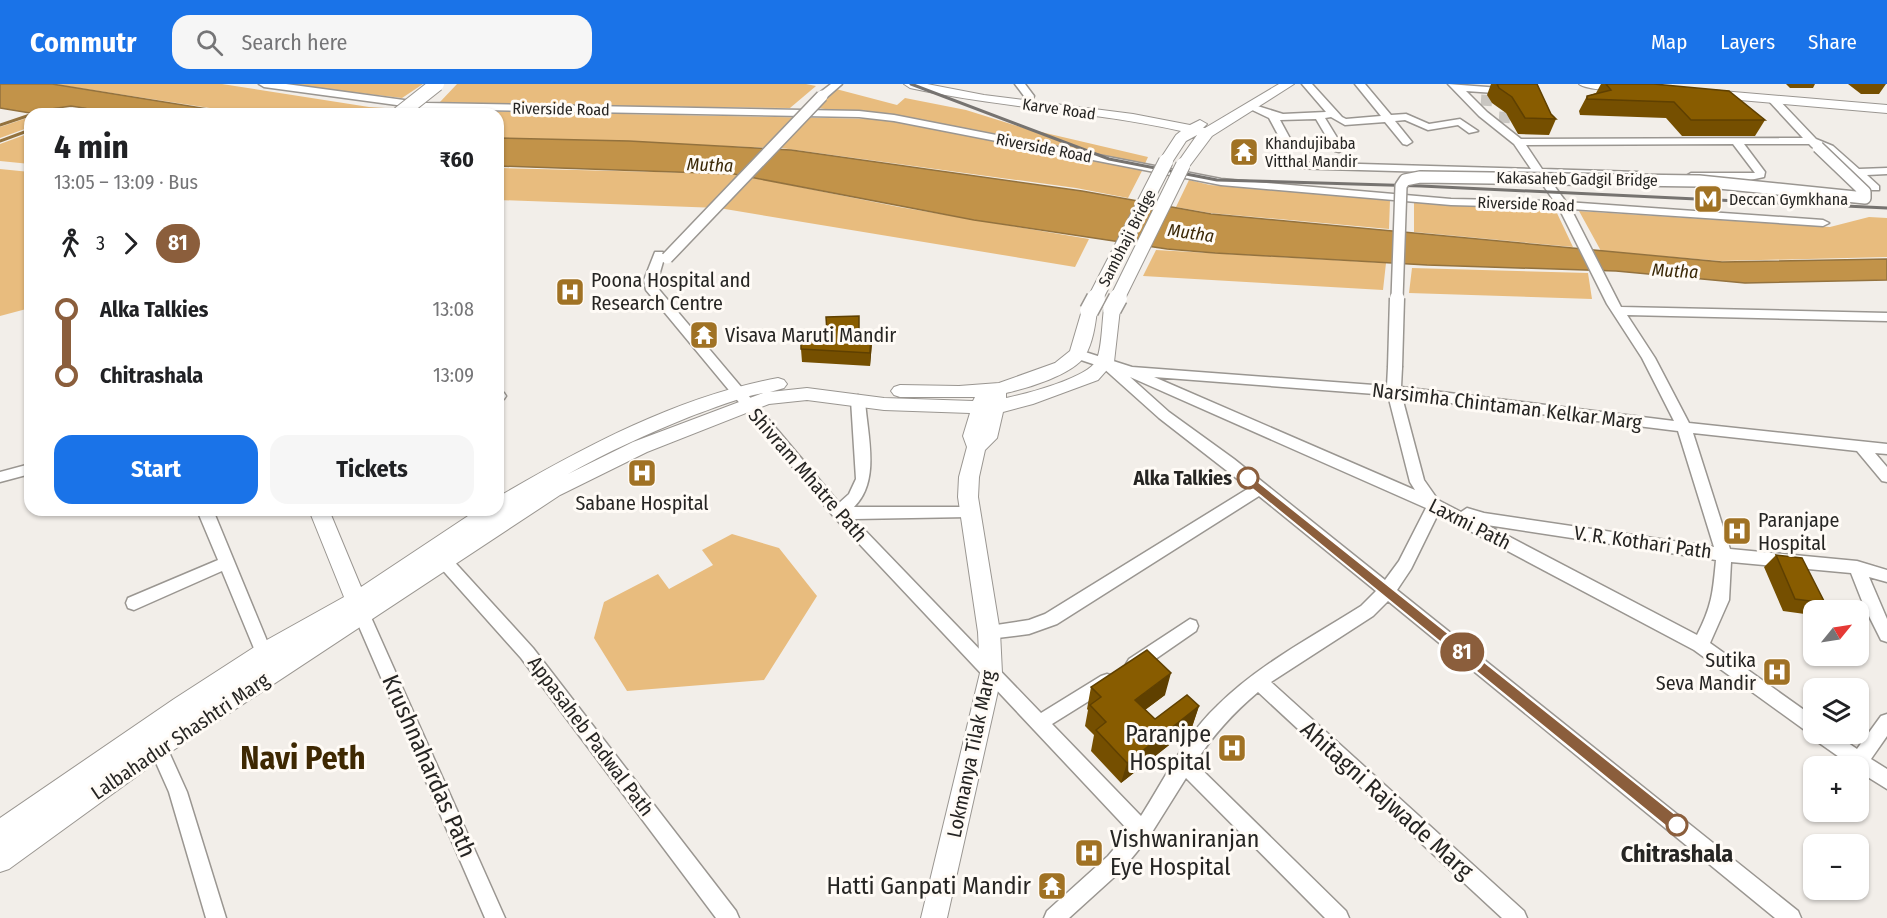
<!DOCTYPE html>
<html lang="en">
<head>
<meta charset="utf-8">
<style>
	:root { --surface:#fff; --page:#f6f6f6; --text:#202124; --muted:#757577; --accent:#1a73e8 }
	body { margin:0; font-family:"Fira Sans Condensed",sans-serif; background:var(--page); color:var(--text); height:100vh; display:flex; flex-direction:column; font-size:22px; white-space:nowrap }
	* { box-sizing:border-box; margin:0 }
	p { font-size:20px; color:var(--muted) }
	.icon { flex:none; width:33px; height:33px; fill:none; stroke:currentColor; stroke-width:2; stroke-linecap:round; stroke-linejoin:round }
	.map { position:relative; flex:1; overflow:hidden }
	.details { position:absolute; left:24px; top:24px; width:480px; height:408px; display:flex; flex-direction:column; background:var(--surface); border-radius:18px; box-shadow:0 2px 4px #0004 }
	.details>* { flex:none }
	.badge { padding:0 12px; border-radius:20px; font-size:21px; line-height:39px }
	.needle { width:39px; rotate:60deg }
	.fabs { position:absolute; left:1803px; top:516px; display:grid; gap:12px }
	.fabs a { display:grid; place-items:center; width:66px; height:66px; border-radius:12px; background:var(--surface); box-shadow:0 2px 4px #0004; font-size:30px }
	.map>.badge { position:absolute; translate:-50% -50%; box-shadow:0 0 0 3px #fff }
	.legs { display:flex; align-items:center; gap:9px; height:66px; padding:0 30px; font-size:20px }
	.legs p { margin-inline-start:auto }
	.headline { display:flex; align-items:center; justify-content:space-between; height:102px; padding:0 30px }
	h1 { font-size:33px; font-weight:700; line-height:45px }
	.action { display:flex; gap:12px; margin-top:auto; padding:12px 30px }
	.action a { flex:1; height:69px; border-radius:18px; background:var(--accent); color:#fff; font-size:24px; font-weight:700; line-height:69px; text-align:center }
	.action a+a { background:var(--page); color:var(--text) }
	ul { padding:0 30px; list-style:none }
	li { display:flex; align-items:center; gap:21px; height:66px; font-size:22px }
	li i { display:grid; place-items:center; width:9px; height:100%; margin:0 8px; background:currentColor }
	li i::after { content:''; width:15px; height:15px; margin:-8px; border:4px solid; border-radius:50%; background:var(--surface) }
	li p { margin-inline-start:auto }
	li:first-child i { background:linear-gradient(#0000 50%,currentColor 0) }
	li:last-child i { background:linear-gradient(currentColor 50%,#0000 0) }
	header { display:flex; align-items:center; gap:36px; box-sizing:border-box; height:84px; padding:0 30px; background:var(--accent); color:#fff }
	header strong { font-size:28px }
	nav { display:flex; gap:33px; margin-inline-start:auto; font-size:21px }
	.search { width:420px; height:54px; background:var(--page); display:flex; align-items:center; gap:15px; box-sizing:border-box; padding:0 21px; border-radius:18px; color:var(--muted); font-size:22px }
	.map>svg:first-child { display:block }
</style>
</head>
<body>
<header>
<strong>Commutr</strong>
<div class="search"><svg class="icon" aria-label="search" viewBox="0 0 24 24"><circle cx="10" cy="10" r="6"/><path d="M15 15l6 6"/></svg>Search here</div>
<nav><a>Map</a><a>Layers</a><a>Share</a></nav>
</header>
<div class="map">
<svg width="1887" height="834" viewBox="0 0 1887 834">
	<rect width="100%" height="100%" fill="#f2eee9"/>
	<!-- green -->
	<path fill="#e8bc7e" d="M53,0H222L369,23L417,26L879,35L1143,85L1128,114L1076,104L781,64L498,54V30H249Z
		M282,0H423L402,14Z
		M457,0H806L816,2L790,24L498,21L440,18Z
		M836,5L897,21L905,14L966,26L1024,44L1148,73L1143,84L917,35L816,24Z
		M30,33V43L0,54V43Z
		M30,49V80L0,77V60Z
		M498,84L734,90L899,123L1089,155L1075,183L719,124L498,116Z
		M0,85L30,88V224L0,232Z
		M1189,96L1210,101L1390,116L1389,145L1210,129L1176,123Z
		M1414,117L1556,127L1573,163L1414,148Z
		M1579,127L1830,143L1869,133L1887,134V173L1721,177L1601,167Z
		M1156,166L1386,179L1383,206L1143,192Z
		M1412,184L1588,189L1592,215L1409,209Z
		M732,450L779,464L817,512L764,596L627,607L594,554L604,518L658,490L669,505L713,481L702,466Z"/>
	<!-- water -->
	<path fill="#c29349" stroke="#93723e" stroke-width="1.5" d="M0,0H52L239,30H69L84,24L71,22L51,25L36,30L0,24Z
		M498,54L629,57L791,66L1082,107L1211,130L1722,178L1887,175V196L1745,199L1616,187L1427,181L1215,169L1167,165L974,136L734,90L498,82Z"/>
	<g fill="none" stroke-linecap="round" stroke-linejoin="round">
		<!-- stream -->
		<path stroke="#93723e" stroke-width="3" d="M0,41L30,31
			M0,57L30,46"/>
		<!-- minor-tunnel -->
		<path stroke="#c9c6c1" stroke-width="11" stroke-dasharray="11 5" stroke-linecap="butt" d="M1481,16L1512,18
			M1499,33L1529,35"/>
		<!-- minor casing -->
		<g stroke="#9a9691" stroke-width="3">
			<path id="minor" d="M259,0H286L426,19L859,27L894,31L1221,95L1451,115L1554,117L1536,91L1290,84L1285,81L1290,78L1531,85L1514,60L1479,32L1448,0L1513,5V9L1509,10L1466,7L1487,28L1521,55L1803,54L1767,15L1776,13L1816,55L1833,62L1859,85L1887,84V90L1867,91L1879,102V106H1871L1825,66L1812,63L1809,60H1744L1765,88L1764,93L1750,96L1691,95L1686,92L1691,89H1755L1733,60L1526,61L1542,85L1638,88L1643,91L1638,94L1547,92L1566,118L1823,136L1829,139L1823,142L1571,125L1621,223L1887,229V237L1627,231L1655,274L1689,339L1887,360V370L1875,369L1887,383V398L1882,397L1857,367L1693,349L1730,465L1857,477L1887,486V498L1869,493L1887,535V558L1881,556L1864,522L1851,489L1731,478L1729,516L1710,559L1814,633V650H1835L1857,665L1881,632L1887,630V652L1871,675L1887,685V705L1858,687V682H1852L1815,656L1813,652L1694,566L1438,430L1411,485L1397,506L1798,827L1801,834H1775L1388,517L1373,532L1271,598L1524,827L1527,834H1502L1258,608C1233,629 1213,651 1195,679L1346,827L1349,834H1325L1186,694L1149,753L1122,786L1069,834H1044L1047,827L1108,772L1129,747L834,433L646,206L644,196L655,168H663L665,171L656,202L839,419L849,410L856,395L851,316L858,311L865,316C867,350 881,397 854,423H974L977,427L974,431L969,433L854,435L1041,629L1101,592L1107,590L1113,592L1116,597L1113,602L1052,640L1141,732C1164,696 1185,652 1217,622C1258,581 1312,553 1361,522L1376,507L1259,412L1057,540L1029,550L989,555L983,553L981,548L983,543L1029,536L1045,530L1249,404L1159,334L1102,283L1072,273L1070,270L1072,267H1082L1132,283L1387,302L1388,283L1395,279L1402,283L1401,303L1674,337L1642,274L1607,220L1559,124L1451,121L1221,101L894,37L859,33L426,25L264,3ZM1130,293L1426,424L1399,477L1385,496L1234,375L1169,328ZM1154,293L1388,311L1410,398L1415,406ZM1402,313L1678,347L1714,463L1484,429L1467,424L1461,428L1438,416L1424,396ZM1487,441L1716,476C1713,508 1712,522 1697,551Z
				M831,0H842L826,14H818V10Z
				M1015,0H1025L1034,12L1030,22L1021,20L1024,12Z
				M1302,0H1312L1342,33L1346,35L1381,32L1355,0H1365L1391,31L1406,30L1429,40L1460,35L1478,47L1469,49L1458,41L1428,46L1405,36L1395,37L1412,58L1407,61L1403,60L1385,38L1345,41L1331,33L1325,34L1344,65L1339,68L1335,67L1316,35L1280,36L1293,60L1292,62H1284L1269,34L1246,23L1251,20L1283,30L1326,28Z
				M498,307L504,309L506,312L504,315L498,317Z
				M30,380V390L0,398V388Z
				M197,426H213L272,569L270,574L264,576L258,574L222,487L134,526L128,524L126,519L128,514L218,476Z
				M444,471L450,473L533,564L736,827L739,834H716L521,574L438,481L436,477L438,473Z
				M362,524L368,526L370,531L505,834H485L354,531L356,526Z
				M1190,535L1196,537L1198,542L1196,547L1141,585L1135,587L1129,585L1126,580L1129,575Z
				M158,655L164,657L187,708L226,834H206L169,708L149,663L152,657Z"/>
		</g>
		<!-- major casing -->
		<g stroke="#9a9691" stroke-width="2">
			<path id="major" d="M904,0H927L984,11L1133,30L1190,41L1200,36L1207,40L1203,44H1205L1279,0H1294L1212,52L1188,84L1183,85L1176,81L1197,51L1186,57L1171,80L1166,81L1159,77L1176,51L1181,47C1092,27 1000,24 910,4Z
				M1579,0H1630L1633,3C1626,9 1586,6 1579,0Z
				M1710,6L1887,21V29L1705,13L1704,10L1705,7Z
				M1112,220L1118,221L1120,225L1114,278L1098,296L1033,320L1003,328L997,354L985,366L979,393L978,413L1000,548L1002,589L947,834H921L980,589L978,548L958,413L959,393L967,363L963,352L970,329L884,326L807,316L769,320L647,368L560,411L166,671L9,785L0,788V734L174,615L256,562L344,513L309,426H329L361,503L477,426H498V413C586,362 677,313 778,294L784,296L787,300L784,304L770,308L807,304L884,314L973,317L975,313H900L894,311L891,307L894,303L900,301L959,302L999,299L1055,279L1070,267L1083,223H1095L1097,227C1095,242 1093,258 1085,272C1072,291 1028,304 1006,309V314C1026,310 1087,294 1096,277C1102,266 1102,238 1104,225L1106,221ZM763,309L633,358L568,390C607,368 647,350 689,333C714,324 737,314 763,309Z"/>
		</g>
		<!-- minor -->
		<use href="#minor" fill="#fff" fill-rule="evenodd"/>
		<!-- major -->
		<use href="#major" fill="#fff" fill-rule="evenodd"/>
		<!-- rail -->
		<path stroke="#767370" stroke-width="3" d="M911,0L1109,75L1217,96L1421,102L1887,124"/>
		<!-- minor-bridge-far1 casing -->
		<g stroke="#9a9691" stroke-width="14" stroke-linecap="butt">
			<path id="minor-bridge-far1" d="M667,174L822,12
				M1397,215L1401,102L1405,96L1420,93L1699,97L1865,114V108L1818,63"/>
		</g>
		<!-- minor-bridge casing -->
		<g stroke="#9a9691" stroke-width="17" stroke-linecap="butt">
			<path id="minor-bridge" d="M1395,283L1397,214"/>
		</g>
		<!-- major-bridge-far1 casing -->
		<g stroke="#9a9691" stroke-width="16" stroke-linecap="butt">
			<path id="major-bridge-far1" d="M399,30L437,0
				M1095,215L1166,77
				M1117,215L1183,81"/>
		</g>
		<!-- major-bridge casing -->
		<g stroke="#9a9691" stroke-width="21" stroke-linecap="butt">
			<path id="major-bridge" d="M1112,225L1118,214
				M1089,227L1096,214"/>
		</g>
		<!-- minor-bridge-far1 -->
		<use href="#minor-bridge-far1" stroke="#fff" stroke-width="11"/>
		<!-- minor-bridge -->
		<use href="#minor-bridge" stroke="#fff" stroke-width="14"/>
		<!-- major-bridge-far1 -->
		<use href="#major-bridge-far1" stroke="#fff" stroke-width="14"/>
		<!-- major-bridge -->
		<use href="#major-bridge" stroke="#fff" stroke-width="18"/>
	</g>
	<!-- wall -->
	<path fill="#754f00" d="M1491,0H1537L1551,30L1556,35L1549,51L1518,50L1506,29L1492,19L1487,11Z
		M1601,0H1654L1765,36L1755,52H1682L1666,34L1580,31L1579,27L1587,12L1596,9Z
		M1786,0H1815L1813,4H1790Z
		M1848,0H1886L1879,10H1861Z
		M860,247L872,259L870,282L802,278L801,265Z
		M1776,471L1825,519L1817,526H1814V530L1812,531L1783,527L1764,483Z
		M1091,603L1165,611L1145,626L1155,635L1199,622L1192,643L1121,699L1091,667L1094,651L1085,642L1088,626L1087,625Z"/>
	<!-- shaded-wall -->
	<path fill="#5f4000" d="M871,247L872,259L870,282V269Z
		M1171,589L1165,611L1130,637L1135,616Z
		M1199,622L1192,643L1121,699L1127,679Z"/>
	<!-- building -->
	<path fill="#885c00" stroke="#5f4000" stroke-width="1.5" d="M1497,0H1537L1551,30L1556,35L1525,34L1512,13L1499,4Z
		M1606,0H1654L1729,7L1765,36H1691L1674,18L1587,15V12L1611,6Z
		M859,232V247H871L870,269L801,265V249L827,248L826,233Z
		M1776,471L1802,474L1825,519L1795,515Z
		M1147,566L1171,589L1135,616L1155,635L1187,611L1199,622L1127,679L1096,646L1106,638L1090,621L1101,613L1091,603Z"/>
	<!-- line-1 -->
	<path fill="#8b5e3c" stroke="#fff" stroke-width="1.5" d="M1248,390L1682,736L1684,741L1682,746L1677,748L1671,746L1243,397V391Z"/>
	<!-- icons -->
	<defs>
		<g id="temple-square" transform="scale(1.5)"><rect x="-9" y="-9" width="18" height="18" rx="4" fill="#a07224" stroke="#fffbf6"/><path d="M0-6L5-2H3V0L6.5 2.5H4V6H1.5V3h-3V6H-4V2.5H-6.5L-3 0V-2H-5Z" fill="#fff"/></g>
		<g id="metro-square" transform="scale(1.5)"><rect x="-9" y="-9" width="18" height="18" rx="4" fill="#a07224" stroke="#fffbf6"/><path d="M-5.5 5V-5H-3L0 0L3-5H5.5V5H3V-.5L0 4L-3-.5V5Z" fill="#fff"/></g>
		<g id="hospital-square" transform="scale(1.5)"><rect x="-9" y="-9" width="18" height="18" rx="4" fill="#a07224" stroke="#fffbf6"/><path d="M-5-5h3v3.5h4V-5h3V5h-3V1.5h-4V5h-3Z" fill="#fff"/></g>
	</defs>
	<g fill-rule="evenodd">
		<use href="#temple-square" x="1244" y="68"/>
		<use href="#metro-square" x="1708" y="115"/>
		<use href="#hospital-square" x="570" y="208"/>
		<use href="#temple-square" x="704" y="251"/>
		<use href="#hospital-square" x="642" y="389"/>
		<use href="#hospital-square" x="1737" y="447"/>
		<use href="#hospital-square" x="1777" y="588"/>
		<use href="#hospital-square" x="1232" y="664"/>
		<use href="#hospital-square" x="1089" y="769"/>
		<use href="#temple-square" x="1052" y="802"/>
	</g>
	<!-- markers -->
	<g fill="#fff" stroke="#8b5e3c" stroke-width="3">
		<circle cx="1248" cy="394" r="10"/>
		<circle cx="1677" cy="741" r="10"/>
	</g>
	<g text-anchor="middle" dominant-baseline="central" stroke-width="6" stroke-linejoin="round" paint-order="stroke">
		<!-- far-street labels -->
		<g font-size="16" fill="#262523" stroke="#fffbf6">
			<text transform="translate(561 25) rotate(1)">Riverside Road</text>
			<text transform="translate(1059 25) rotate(8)">Karve Road</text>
			<text transform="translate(1044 64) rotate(11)">Riverside Road</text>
			<text transform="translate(1577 95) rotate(1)">Kakasaheb Gadgil Bridge</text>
			<text transform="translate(1526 120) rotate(2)">Riverside Road</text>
			<text transform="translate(1127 154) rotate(-63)">Sambhaji Bridge</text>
		</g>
		<!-- far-poi labels -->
		<g font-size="16" fill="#262523" stroke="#fffbf6" text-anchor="start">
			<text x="1265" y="59">Khandujibaba<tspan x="1265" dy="18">Vitthal Mandir</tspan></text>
			<text x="1729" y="115">Deccan Gymkhana</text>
		</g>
		<!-- far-water labels -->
		<g font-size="18" font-style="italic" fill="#3b2806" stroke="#fffbf6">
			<text transform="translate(710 81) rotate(2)">Mutha</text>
			<text transform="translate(1191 149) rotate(8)">Mutha</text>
			<text transform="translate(1675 187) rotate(3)">Mutha</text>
		</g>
		<!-- poi labels -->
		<g font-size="20" fill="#262523" stroke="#fffbf6" text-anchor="start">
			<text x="591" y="196">Poona Hospital and<tspan x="591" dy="23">Research Centre</tspan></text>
			<text x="725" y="251">Visava Maruti Mandir</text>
			<text x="642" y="419" text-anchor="middle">Sabane Hospital</text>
			<text x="1758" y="436">Paranjape<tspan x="1758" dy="23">Hospital</tspan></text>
			<text x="1756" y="576" text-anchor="end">Sutika<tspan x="1756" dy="23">Seva Mandir</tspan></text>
		</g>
		<!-- street labels -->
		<g font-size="20" fill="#262523" stroke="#fffbf6">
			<text transform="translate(1507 322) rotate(7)">Narsimha Chintaman Kelkar Marg</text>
			<text transform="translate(808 391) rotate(49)">Shivram Mhatre Path</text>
			<text transform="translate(1470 440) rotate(27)">Laxmi Path</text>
			<text transform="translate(1643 458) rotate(8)">V. R. Kothari Path</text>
			<text transform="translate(180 652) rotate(-34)">Lalbahadur Shashtri Marg</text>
			<text transform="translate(591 652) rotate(53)">Appasaheb Padwal Path</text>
			<text transform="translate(971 670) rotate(-78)">Lokmanya Tilak Marg</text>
		</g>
		<!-- stop labels -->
		<g font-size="20" font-weight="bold" fill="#262523" stroke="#fffbf6" text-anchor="end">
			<text x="1232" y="394">Alka Talkies</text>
		</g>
		<!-- near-poi labels -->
		<g font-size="24" fill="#262523" stroke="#fffbf6" text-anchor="end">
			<text x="1211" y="650">Paranjpe<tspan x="1211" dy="28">Hospital</tspan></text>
			<text x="1110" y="755" text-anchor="start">Vishwaniranjan<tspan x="1110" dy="28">Eye Hospital</tspan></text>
			<text x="1031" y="802">Hatti Ganpati Mandir</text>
		</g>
		<!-- near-street labels -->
		<g font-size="24" fill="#262523" stroke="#fffbf6">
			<text transform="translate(429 682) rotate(66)">Krushnahardas Path</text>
			<text transform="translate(1387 716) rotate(42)">Ahitagni Rajwade Marg</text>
		</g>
		<!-- near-stop labels -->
		<g font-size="24" font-weight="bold" fill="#262523" stroke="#fffbf6">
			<text x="1677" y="770">Chitrashala</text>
		</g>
		<!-- near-district labels -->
		<g font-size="32" font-weight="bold" fill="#3e2802" stroke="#fffbf6">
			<text x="303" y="674">Navi Peth</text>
		</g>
	</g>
</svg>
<div class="fabs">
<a><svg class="needle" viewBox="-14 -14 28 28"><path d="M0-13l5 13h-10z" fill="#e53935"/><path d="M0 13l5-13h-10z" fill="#757577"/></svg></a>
<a><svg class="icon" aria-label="layers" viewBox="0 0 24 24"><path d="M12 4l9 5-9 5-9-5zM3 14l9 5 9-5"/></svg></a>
<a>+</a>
<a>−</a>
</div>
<b class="badge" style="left:1462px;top:568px;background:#8b5e3c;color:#fff">81</b>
<section class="details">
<div class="headline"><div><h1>4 min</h1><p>13:05 – 13:09 · Bus</p></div><b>₹60</b></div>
<div class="legs"><svg class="icon" aria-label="walk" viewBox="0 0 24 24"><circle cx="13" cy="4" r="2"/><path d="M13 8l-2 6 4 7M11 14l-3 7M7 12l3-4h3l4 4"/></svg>3<svg class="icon" aria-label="forward" viewBox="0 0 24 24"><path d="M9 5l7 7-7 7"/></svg><b class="badge" style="background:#8b5e3c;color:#fff">81</b></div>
<ul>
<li><i style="color:#8b5e3c"></i><b>Alka Talkies</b><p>13:08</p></li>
<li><i style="color:#8b5e3c"></i><b>Chitrashala</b><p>13:09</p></li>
</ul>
<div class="action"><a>Start</a><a>Tickets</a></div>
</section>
</div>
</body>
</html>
